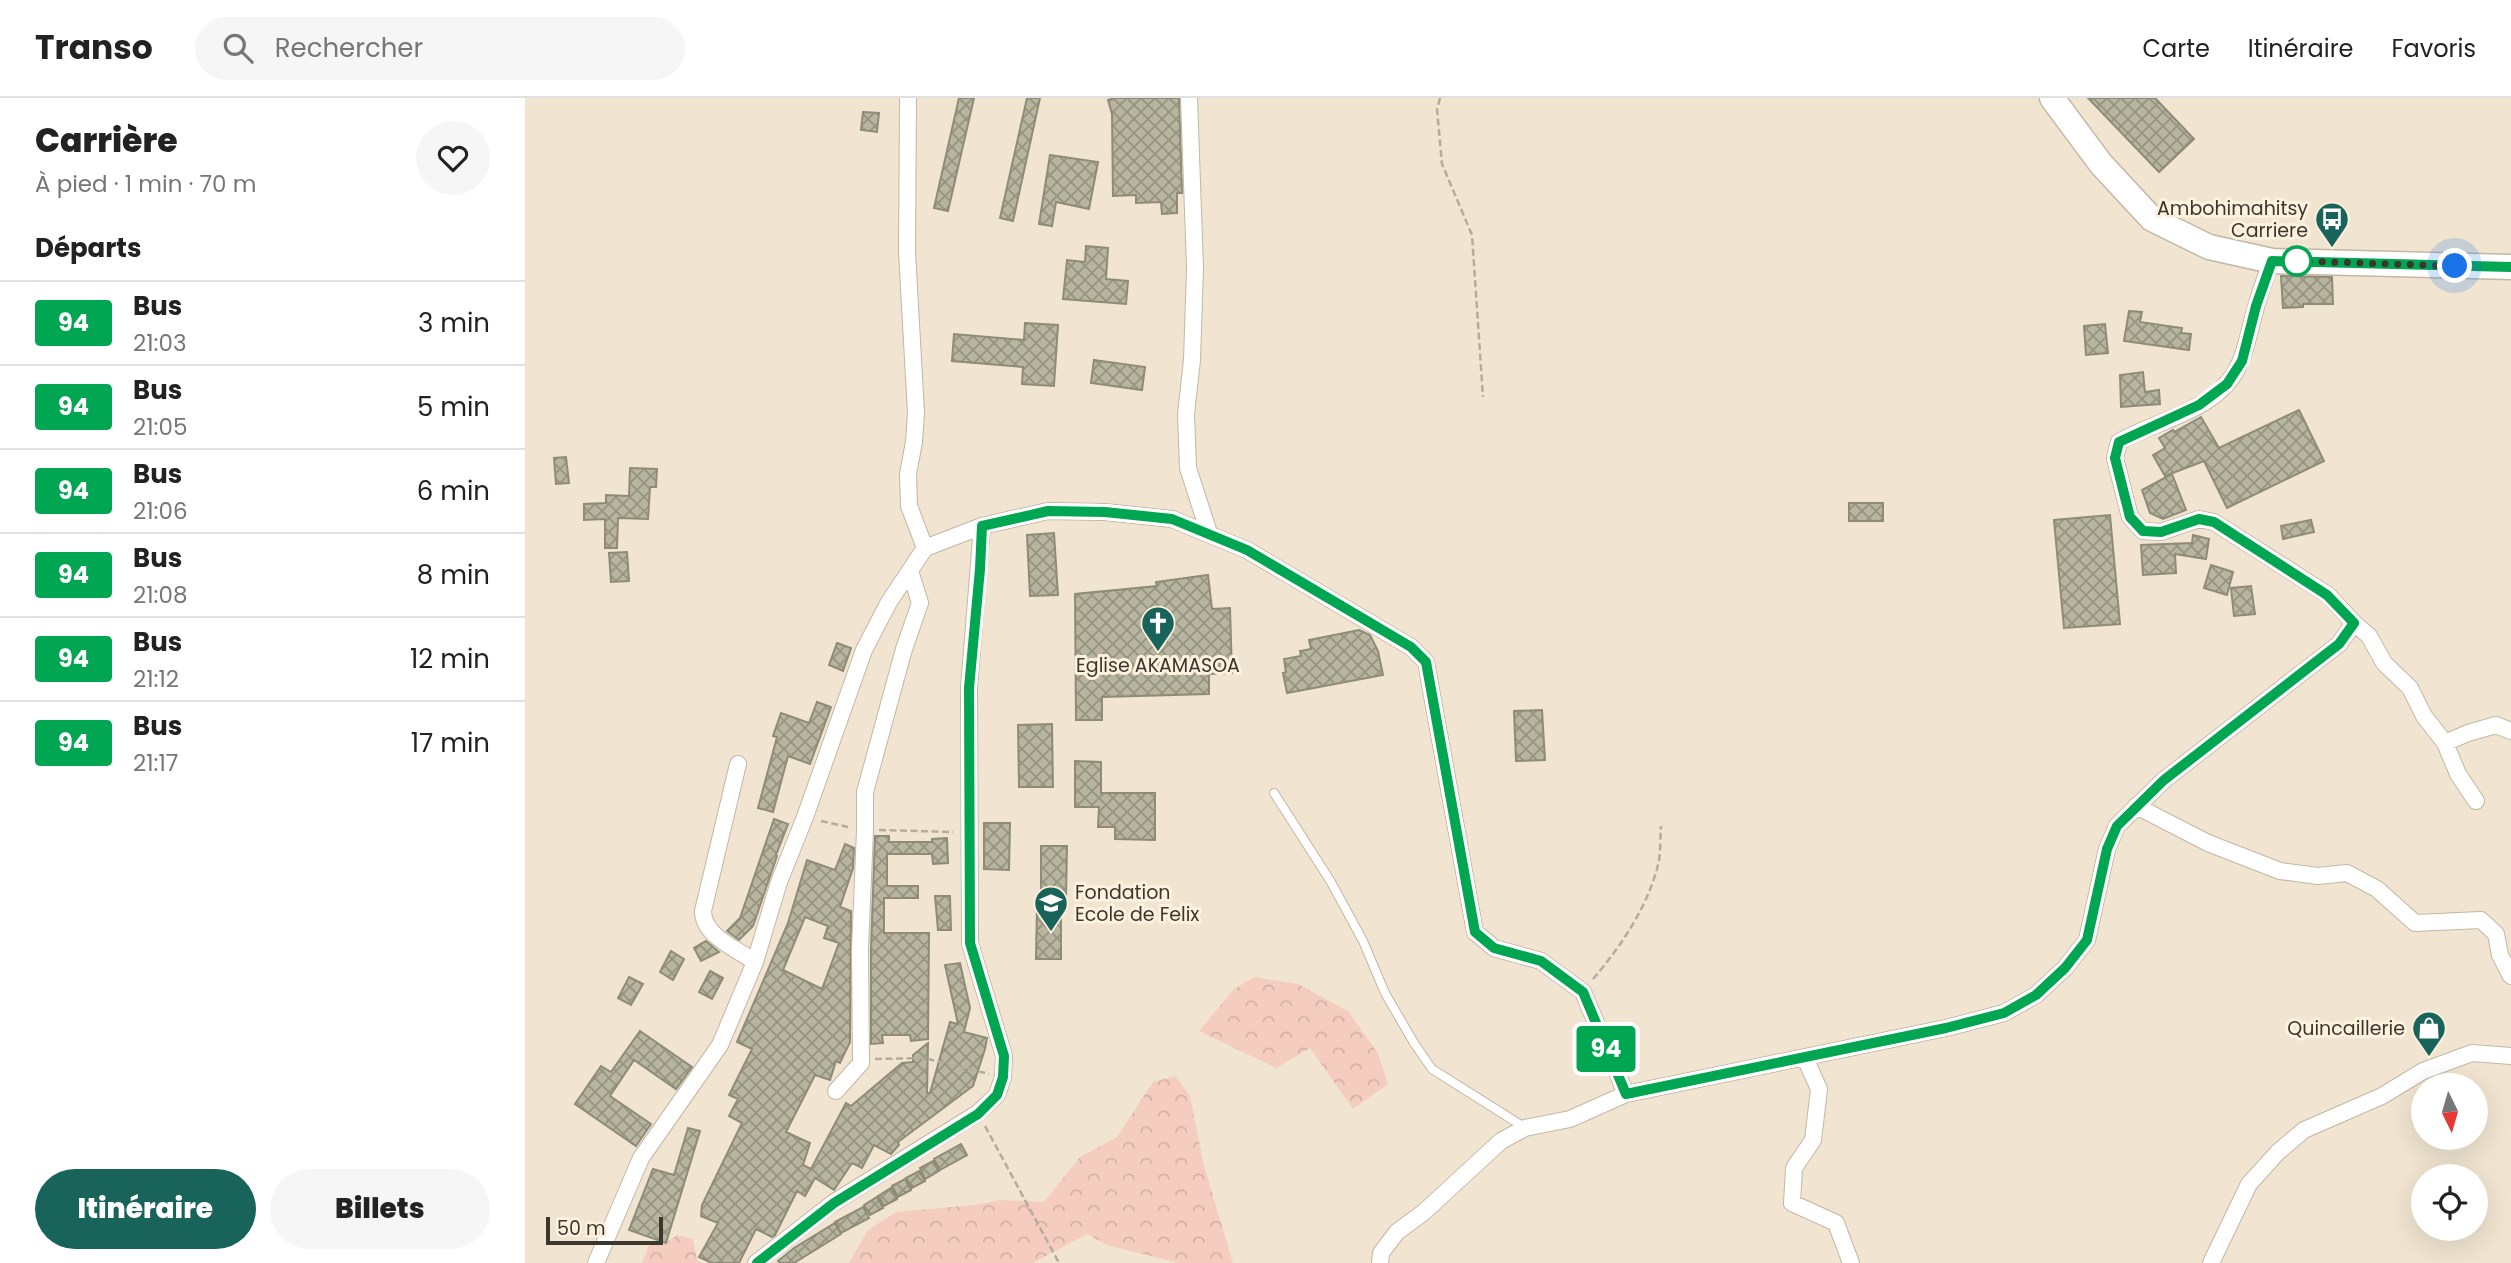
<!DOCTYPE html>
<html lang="fr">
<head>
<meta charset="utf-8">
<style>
	:root { --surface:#fff; --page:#f6f6f6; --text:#222; --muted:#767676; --line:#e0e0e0; --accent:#18645b }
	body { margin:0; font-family:Poppins,sans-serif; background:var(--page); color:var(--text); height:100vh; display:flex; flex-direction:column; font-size:26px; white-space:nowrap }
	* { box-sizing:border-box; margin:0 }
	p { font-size:23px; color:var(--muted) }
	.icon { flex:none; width:38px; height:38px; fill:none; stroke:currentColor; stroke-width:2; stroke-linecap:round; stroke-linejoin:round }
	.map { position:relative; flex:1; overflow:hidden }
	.side { display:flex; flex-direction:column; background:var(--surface); width:525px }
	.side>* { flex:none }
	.badge { padding:0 14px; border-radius:5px; font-size:24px; line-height:46px }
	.needle { width:46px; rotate:175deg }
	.buttons { position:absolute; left:1886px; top:975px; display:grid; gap:14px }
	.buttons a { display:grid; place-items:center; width:77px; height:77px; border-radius:50%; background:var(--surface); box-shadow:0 7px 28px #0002; font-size:35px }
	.scale { position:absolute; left:21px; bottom:18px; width:117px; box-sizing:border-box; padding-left:7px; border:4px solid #3b362e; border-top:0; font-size:19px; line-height:24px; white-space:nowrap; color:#3b362e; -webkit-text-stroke:5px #fef2de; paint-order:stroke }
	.you { position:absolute; width:35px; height:35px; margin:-18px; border:5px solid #fff; border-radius:50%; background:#1a73e8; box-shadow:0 0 0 10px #1a73e833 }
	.map>.badge { position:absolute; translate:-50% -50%; box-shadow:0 0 0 4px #fff }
	h2 { padding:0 35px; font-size:26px; line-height:63px }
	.round { display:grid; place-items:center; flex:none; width:74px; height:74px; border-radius:37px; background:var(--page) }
	.head { display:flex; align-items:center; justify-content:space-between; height:119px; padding:0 35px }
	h1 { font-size:33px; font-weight:800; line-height:52px }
	.action { display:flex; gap:14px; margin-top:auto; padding:14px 35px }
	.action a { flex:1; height:80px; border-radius:42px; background:var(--accent); color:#fff; font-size:28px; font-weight:800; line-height:80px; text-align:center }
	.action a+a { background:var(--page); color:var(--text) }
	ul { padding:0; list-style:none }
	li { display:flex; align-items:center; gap:21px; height:84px; padding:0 35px; border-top:2px solid var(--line) }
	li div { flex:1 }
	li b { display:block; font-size:26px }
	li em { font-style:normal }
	li .badge { min-width:77px; font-weight:700; text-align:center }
	header { display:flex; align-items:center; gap:42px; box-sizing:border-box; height:98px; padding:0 35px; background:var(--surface); border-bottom:2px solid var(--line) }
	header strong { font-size:33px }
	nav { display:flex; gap:38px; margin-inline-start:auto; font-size:24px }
	.search { width:490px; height:63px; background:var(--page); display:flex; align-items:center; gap:18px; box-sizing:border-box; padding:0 24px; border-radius:38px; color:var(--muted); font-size:26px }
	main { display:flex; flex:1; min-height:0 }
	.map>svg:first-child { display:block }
</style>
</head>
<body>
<header>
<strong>Transo</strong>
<div class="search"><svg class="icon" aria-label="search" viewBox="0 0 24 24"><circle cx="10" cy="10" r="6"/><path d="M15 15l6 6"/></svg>Rechercher</div>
<nav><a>Carte</a><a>Itinéraire</a><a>Favoris</a></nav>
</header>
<main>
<section class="side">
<div class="head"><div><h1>Carrière</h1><p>À pied · 1 min · 70 m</p></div><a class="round"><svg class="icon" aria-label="heart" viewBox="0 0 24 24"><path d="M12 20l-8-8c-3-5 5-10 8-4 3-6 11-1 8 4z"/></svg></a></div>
<h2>Départs</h2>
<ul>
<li><span class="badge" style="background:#00a651;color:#fff">94</span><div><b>Bus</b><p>21:03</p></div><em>3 min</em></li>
<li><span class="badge" style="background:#00a651;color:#fff">94</span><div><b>Bus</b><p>21:05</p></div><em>5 min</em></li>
<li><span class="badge" style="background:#00a651;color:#fff">94</span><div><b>Bus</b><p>21:06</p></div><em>6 min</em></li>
<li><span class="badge" style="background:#00a651;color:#fff">94</span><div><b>Bus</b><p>21:08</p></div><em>8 min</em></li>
<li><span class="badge" style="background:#00a651;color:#fff">94</span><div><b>Bus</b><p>21:12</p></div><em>12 min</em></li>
<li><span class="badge" style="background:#00a651;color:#fff">94</span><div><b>Bus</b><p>21:17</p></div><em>17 min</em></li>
</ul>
<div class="action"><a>Itinéraire</a><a>Billets</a></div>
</section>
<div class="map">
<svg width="1986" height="1165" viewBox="0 0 1986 1165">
	<defs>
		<pattern id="forest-crowns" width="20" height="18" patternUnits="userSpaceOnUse" patternTransform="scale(1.75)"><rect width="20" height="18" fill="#f5cdc0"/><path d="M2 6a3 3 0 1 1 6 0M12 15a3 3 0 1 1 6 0" fill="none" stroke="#d3b1a5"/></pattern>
		<pattern id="building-cross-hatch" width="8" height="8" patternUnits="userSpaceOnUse" patternTransform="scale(1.75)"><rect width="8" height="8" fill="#b7b49f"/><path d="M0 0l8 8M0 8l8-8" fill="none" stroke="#969382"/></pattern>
	</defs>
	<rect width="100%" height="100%" fill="#f1e5d1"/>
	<!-- forest -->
	<path fill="url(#forest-crowns)" d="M729,879L773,886L823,913L853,955L863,986L828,1011L785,950L751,970L674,933L709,891Z
		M650,978L665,998L679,1068L708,1165H653L582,1147L562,1136L508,1165H324L343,1132L371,1114L449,1107L476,1102L519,1104L555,1059L592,1039L628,984Z
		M152,1137L168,1141L172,1162L176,1165H117L124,1146H140Z"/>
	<!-- building -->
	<path fill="url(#building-cross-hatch)" stroke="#8e8b77" stroke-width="2" fill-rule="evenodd" d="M434,0H449L423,113L409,110Z
		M502,0H515L488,123L475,120Z
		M590,0H654L657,95H652V115L637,116L636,104L611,105V97L588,98L587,16L583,2Z
		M1563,0H1630L1669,41L1634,74Z
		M338,14L354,15L352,34L336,32Z
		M525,57L573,64L564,111L531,104L527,128L514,126Z
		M561,148L583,150L581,181L603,183L601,206L538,201L542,162L560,164Z
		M1756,178L1807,179L1808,206H1778V209L1758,210Z
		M1604,213L1617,214L1615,224L1657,230L1656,235L1666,236L1664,252L1599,243Z
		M500,225L533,227L529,288L497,286L498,269L427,263L429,236L499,242Z
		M1580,226L1583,255L1561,257L1559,228Z
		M569,262L620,269L617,292L566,285Z
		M1618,274L1620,294L1634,292L1635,306L1596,309L1595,277Z
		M1774,312L1799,363L1702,410L1679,363L1640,378L1628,357L1640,350L1634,340L1648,332L1649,334L1676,319L1694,350Z
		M41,359L44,385L31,386L29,360Z
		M105,370L132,371L131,389H125L123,421L93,420L92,450H80V421L59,422V406L81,405V397L104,398Z
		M1647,376L1661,412L1638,421L1625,415L1617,392Z
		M1324,405H1358V423H1324Z
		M1585,417L1595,526L1539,530L1529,422Z
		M1786,422L1789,434L1758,441L1756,428Z
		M529,435L533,497L505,498L502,437Z
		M1668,437L1684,441L1681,461L1650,456L1651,475L1618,477L1616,447L1667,445Z
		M102,454L104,483L86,484L84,455Z
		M1686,467L1708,474L1702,497L1679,490Z
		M683,477L687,511L705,510L707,575L684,576V596L577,599V622H551L550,496L632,488L631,484Z
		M1726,488L1730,516L1709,518L1706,490Z
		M834,532L845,537L853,553L858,577L762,595L758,575L761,574L759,561L776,558L775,553L786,551L784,542Z
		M312,545L326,550L318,573L304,567Z
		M292,604L306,609L285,666L263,658L248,714L233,710L252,639L248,638L256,615L284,625Z
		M1017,612L1020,662L991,663L989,613Z
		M527,626L528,689H494L493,627Z
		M550,663L576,664V695H630V742L590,741V729H573L574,709H550Z
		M249,721L263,726L251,757L252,758L228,828L214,842L202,833L215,820Z
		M459,725H485L484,772L459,771Z
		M350,738H364V744H407V741L422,740L423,765L408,766L407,756H362V788H393V800H359V835H404L403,941L386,943L385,937H357L358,945L346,946V851Z
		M320,746L329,750L328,770L315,809L326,813L325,944L315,965L311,963L305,982L290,977L261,1034L285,1045L278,1067L286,1071L321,1005L326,1008L377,965L388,964V957L403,945L402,995H405L425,924L433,926L420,867L435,865L445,910L439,934L462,940L460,951L448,988L373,1044L374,1047L366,1056L349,1047L337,1070L327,1065L309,1092L290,1080L280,1098L272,1093L250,1137L247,1139L231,1131L214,1165H187L174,1159L193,1125L176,1118L177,1107L217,1025L204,1018L213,1001L204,997L227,951L212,944L263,825L282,762L310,772ZM280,819L303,828L299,840L314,845L297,891L258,872Z
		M516,748H542L541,800H536V861H511L512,806H516Z
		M410,798H425L426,832H413Z
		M181,843L194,854L176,863L169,850Z
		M146,853L159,861L148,882L135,874Z
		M185,873L198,880L187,901L174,894Z
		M104,879L118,886L106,907L93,900Z
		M115,933L167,969L151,991L109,962L85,998L126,1026L111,1048L50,1006L76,968L86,974Z
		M163,1030L175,1033L141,1145L104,1132L128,1071L149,1077Z
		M436,1046L442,1057L415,1072L409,1061Z
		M408,1063L414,1073L400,1081L395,1070Z
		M394,1073L400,1083L387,1090L381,1080Z
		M380,1081L386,1092L373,1099L367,1088Z
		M366,1090L372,1101L359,1108L353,1098Z
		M352,1099L358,1110L345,1117L339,1107Z
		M338,1109L344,1120L316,1135L310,1124Z
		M310,1125L316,1136L269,1165H255L253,1163L269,1150Z"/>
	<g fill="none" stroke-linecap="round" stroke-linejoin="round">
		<!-- lane casing -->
		<g stroke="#c3b7a4" stroke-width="10">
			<path id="lane" d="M749,695L806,784L838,843L860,895L889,945L907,971L999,1029"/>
		</g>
		<!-- street casing -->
		<g stroke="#c3b7a4" stroke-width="18">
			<path id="street" d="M383,0L382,154L391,315L389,344L383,376L384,408L400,450
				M664,0L670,170L667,262L661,316L663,370L684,435
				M1829,525L1844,538L1859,565L1885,590L1899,618L1920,645L1943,635L1971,627L1986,633
				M1920,645L1933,676L1951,703
				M213,666L178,813C178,838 212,851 230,864
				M1611,708L1683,745L1755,773L1793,778L1822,775L1852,791L1890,825L1956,822L1971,836L1975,857L1986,878
				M1280,960L1294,991L1288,1042L1269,1070L1267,1105L1311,1125L1326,1165
				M311,993L336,965L335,851L340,732V694L379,551L395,505L385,473
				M71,1165L116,1060L195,947L230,864L254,784L280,719L339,552L364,504L400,450L457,428L523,413L580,414L647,421L722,452L886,549L901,564L950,834L969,850L1016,863L1058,894L1101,996
				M231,1165L308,1105L453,1015L472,997L478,979L479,958L445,845L444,590L457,428
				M855,1165L856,1155L872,1134L899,1114L976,1043L1000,1030L1045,1021L1101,996L1421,930L1479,915L1511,897L1540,870L1562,842L1582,751L1592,728L1639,682L1814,546L1829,525L1803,497L1689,424L1674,421L1636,434L1618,433L1605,419L1590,360L1594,344C1619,330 1647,322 1673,308C1719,283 1718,254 1731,209C1735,194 1741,178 1747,163
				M1686,1165L1724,1086L1753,1054L1779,1032L1857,998L1898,973L1947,955L1986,958"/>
		</g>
		<!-- primary casing -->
		<g stroke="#c3b7a4" stroke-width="27">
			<path id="primary" d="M1527,0L1576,66L1627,121L1684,149L1747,163L1986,169"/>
		</g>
		<!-- path -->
		<path stroke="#b6ac9c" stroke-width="2.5" stroke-dasharray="7 3.5" stroke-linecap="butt" d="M915,0L912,11L917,66L947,137L958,299
			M296,723L323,729
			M354,732L428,734
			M1068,881C1095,850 1123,808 1133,767C1136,755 1135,740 1136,728
			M350,961L399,960L464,976
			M460,1028L534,1165"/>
		<!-- lane -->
		<use href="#lane" stroke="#fff" stroke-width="8"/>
		<!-- street -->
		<use href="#street" stroke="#fff" stroke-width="16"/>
		<!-- primary -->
		<use href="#primary" stroke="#fff" stroke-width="24"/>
	</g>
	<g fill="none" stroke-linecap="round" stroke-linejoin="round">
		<!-- line casing -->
		<g stroke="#fff" stroke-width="16">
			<path id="line" d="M232,1165L309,1105L453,1016L472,997L478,979L479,958L445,845L444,590L455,471L457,428L523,413L580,414L647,421L722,452L886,549L901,564L950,834L969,850L1016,863L1058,894L1101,996L1421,930L1479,915L1511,897L1540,870L1562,842L1582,751L1592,728L1639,682L1814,546L1829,525L1802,497L1689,424L1674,421L1636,434L1618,433L1605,419L1590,360L1594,344L1674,307L1702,286L1717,263L1731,208L1747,163L1986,169"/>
		</g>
		<!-- line -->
		<use href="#line" stroke="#00a651" stroke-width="10"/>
		<!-- walk -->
		<path stroke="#3b362e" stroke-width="7" stroke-dasharray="0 12.6" d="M1772,163L1930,168"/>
	</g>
	<!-- icons -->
	<defs>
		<g id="bus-pin" transform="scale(1.75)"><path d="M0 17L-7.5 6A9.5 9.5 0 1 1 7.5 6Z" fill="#18645b" stroke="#fef2de"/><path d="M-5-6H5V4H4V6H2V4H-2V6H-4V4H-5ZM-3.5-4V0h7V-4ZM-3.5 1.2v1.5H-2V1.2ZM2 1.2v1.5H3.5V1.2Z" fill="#fff"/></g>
		<g id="church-pin" transform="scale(1.75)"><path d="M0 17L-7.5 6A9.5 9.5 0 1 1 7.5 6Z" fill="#18645b" stroke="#fef2de"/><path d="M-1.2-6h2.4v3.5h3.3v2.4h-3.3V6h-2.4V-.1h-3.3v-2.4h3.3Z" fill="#fff"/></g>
		<g id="school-pin" transform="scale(1.75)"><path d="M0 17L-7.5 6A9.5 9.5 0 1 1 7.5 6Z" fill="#18645b" stroke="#fef2de"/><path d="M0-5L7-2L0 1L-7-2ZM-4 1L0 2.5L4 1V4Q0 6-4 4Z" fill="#fff"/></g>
		<g id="shop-pin" transform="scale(1.75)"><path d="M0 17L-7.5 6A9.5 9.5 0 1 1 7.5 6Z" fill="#18645b" stroke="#fef2de"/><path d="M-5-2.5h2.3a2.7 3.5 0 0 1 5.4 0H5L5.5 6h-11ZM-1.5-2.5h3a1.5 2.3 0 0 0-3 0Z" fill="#fff"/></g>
	</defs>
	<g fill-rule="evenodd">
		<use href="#bus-pin" x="1807" y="121"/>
		<use href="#church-pin" x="633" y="525"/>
		<use href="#school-pin" x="526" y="805"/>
		<use href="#shop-pin" x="1904" y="930"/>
	</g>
	<!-- markers -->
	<circle fill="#fff" stroke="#00a651" stroke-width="3.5" cx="1772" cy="163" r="14"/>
	<g text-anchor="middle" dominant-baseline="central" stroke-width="6" stroke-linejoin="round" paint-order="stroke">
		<!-- poi labels -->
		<g font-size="19" fill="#3b362e" stroke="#fef2de" text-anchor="end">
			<text x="1783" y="110">Ambohimahitsy<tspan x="1783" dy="22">Carriere</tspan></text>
			<text x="633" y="567" text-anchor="middle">Eglise AKAMASOA</text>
			<text x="550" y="794" text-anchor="start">Fondation<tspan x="550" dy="22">Ecole de Felix</tspan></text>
			<text x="1880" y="930">Quincaillerie</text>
		</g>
	</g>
</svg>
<div class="buttons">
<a><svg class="needle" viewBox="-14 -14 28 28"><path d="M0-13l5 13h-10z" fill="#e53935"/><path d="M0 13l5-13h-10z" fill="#767676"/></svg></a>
<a><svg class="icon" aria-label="locate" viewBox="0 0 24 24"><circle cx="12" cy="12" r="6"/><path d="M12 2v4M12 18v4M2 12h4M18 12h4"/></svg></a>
</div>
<div class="scale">50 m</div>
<div class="you" style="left:1930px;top:168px"></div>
<b class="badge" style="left:1081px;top:951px;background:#00a651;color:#fff">94</b>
</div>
</main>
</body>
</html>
